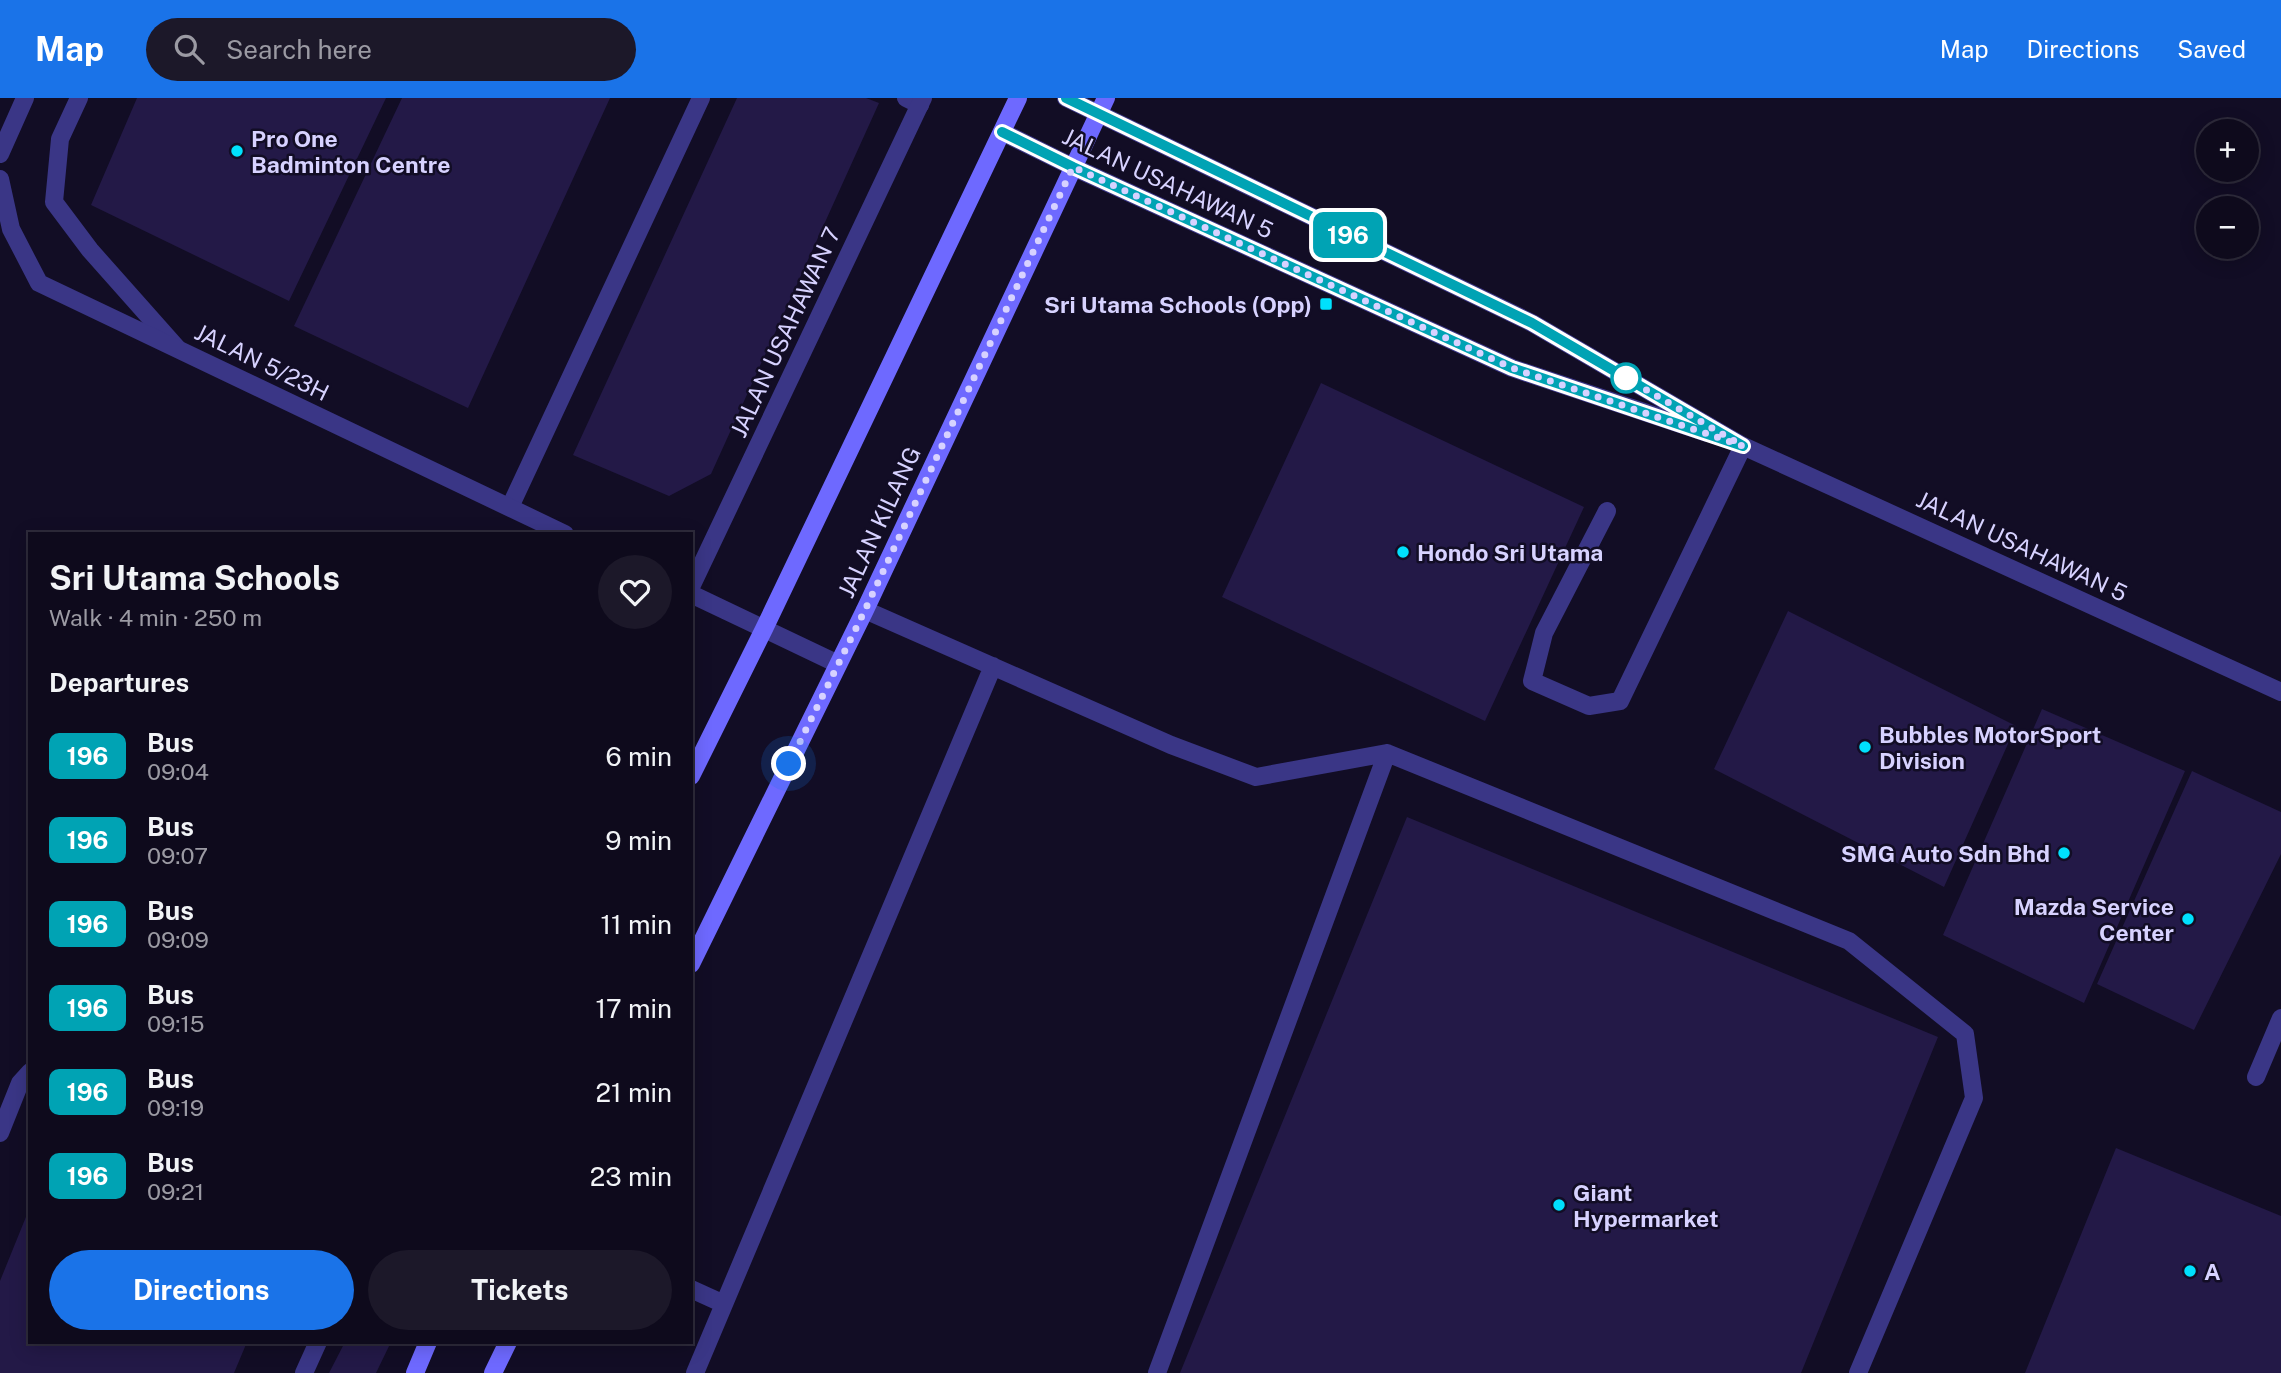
<!DOCTYPE html>
<html lang="en">
<head>
<meta charset="utf-8">
<style>
	:root { --surface:#0e0a1c; --page:#1c1829; --text:#f1f3f6; --muted:#9b9aa3; --line:#2e2b3b; --accent:#1a73e8 }
	body { margin:0; font-family:"Public Sans",sans-serif; background:var(--page); color:var(--text); height:100vh; display:flex; flex-direction:column; font-size:26px; white-space:nowrap }
	* { box-sizing:border-box; margin:0 }
	p { font-size:23px; color:var(--muted) }
	.icon { flex:none; width:38px; height:38px; fill:none; stroke:currentColor; stroke-width:2; stroke-linecap:round; stroke-linejoin:round }
	.map { position:relative; flex:1; overflow:hidden }
	.panel { position:absolute; left:28px; top:434px; width:665px; height:812px; display:flex; flex-direction:column; background:var(--surface); border-radius:0px; box-shadow:0 4px 18px #0003,0 0 0 2px var(--line) }
	.panel>* { flex:none }
	.badge { padding:0 14px; border-radius:10px; font-size:24px; line-height:46px }
	.controls { position:absolute; left:2196px; top:21px; display:grid; gap:14px }
	.controls a { display:grid; place-items:center; width:63px; height:63px; border-radius:50%; background:var(--surface); box-shadow:0 4px 18px #0003,0 0 0 2px var(--line); font-size:35px }
	.you { position:absolute; width:35px; height:35px; margin:-18px; border:5px solid #fff; border-radius:50%; background:#1a73e8; box-shadow:0 0 0 10px #1a73e833 }
	.map>.badge { position:absolute; translate:-50% -50%; box-shadow:0 0 0 4px #fff }
	h2 { padding:0 21px; font-size:26px; line-height:63px }
	.round { display:grid; place-items:center; flex:none; width:74px; height:74px; border-radius:37px; background:var(--page) }
	.headline { display:flex; align-items:center; justify-content:space-between; height:119px; padding:0 21px }
	h1 { font-size:33px; font-weight:700; line-height:52px }
	.action { display:flex; gap:14px; margin-top:auto; padding:14px 21px }
	.action a { flex:1; height:80px; border-radius:42px; background:var(--accent); color:#fff; font-size:28px; font-weight:700; line-height:80px; text-align:center }
	.action a+a { background:var(--page); color:var(--text) }
	ul { padding:0; list-style:none }
	li { display:flex; align-items:center; gap:21px; height:84px; padding:0 21px }
	li div { flex:1 }
	li b { display:block; font-size:26px }
	li em { font-style:normal }
	li .badge { min-width:77px; font-weight:700; text-align:center }
	header { display:flex; align-items:center; gap:42px; box-sizing:border-box; height:98px; padding:0 35px; background:var(--accent); color:#fff }
	header strong { font-size:33px }
	nav { display:flex; gap:38px; margin-inline-start:auto; font-size:24px }
	.search { width:490px; height:63px; background:var(--page); display:flex; align-items:center; gap:18px; box-sizing:border-box; padding:0 24px; border-radius:38px; color:var(--muted); font-size:26px }
	.map>svg:first-child { display:block }
</style>
</head>
<body>
<header>
<strong>Map</strong>
<div class="search"><svg class="icon" aria-label="search" viewBox="0 0 24 24"><circle cx="10" cy="10" r="6"/><path d="M15 15l6 6"/></svg>Search here</div>
<nav><a>Map</a><a>Directions</a><a>Saved</a></nav>
</header>
<div class="map">
<svg width="2281" height="1275" viewBox="0 0 2281 1275">
	<rect width="100%" height="100%" fill="#120d25"/>
	<!-- building -->
	<path fill="#231947" d="M137,0H386L289,203L91,107Z
		M402,0H610L468,310L294,228Z
		M737,0H866L879,5L711,376L669,398L573,357Z
		M1321,285L1584,409L1485,623L1222,499Z
		M1788,513L2016,628L1944,789L1714,671Z
		M2042,611L2185,673L2084,905L1943,837Z
		M2192,673L2281,714V756L2194,932L2097,886Z
		M1407,719L1938,939L1801,1275H1180Z
		M2116,1050L2281,1118V1275H2025Z
		M30,1109V1244H247L234,1275H0V1183Z
		M345,1244H391L376,1275H329Z"/>
	<g fill="none" stroke-linecap="round" stroke-linejoin="round">
		<!-- lane -->
		<path stroke="#3a3686" stroke-width="18" d="M79,0L60,41L54,104L90,152L177,250
			M906,0L920,7
			M510,409L701,0
			M1607,413L1544,535L1532,583L1589,608L1620,603L1743,348
			M865,512L1171,647L1256,679L1387,655L1849,843L1965,936L1974,1000L1858,1275
			M2256,979L2281,920
			M0,1035L20,985L30,974
			M691,1191L724,1206
			M304,1275L318,1244
			M695,1275L993,568
			M1157,1275L1387,655"/>
		<!-- street -->
		<path stroke="#3a3686" stroke-width="18" d="M1066,0L1532,225L1743,348L2281,594
			M1002,34L1073,69L1512,270L1707,335
			M0,56L25,0
			M0,81L11,131L39,185L565,436
			M691,489L923,0
			M691,496L838,566"/>
		<!-- secondary -->
		<path stroke="#6e69ff" stroke-width="18" d="M691,678L764,531L1018,0
			M691,866L865,512L1106,0
			M415,1275L428,1244
			M493,1275L508,1244"/>
	</g>
	<g fill="none" stroke-linecap="round" stroke-linejoin="round">
		<!-- line casing -->
		<g stroke="#fff" stroke-width="16">
			<path id="line" d="M1002,34L1073,69L1512,270L1743,348L1532,225L1066,0"/>
		</g>
		<!-- line -->
		<use href="#line" stroke="#00a3b4" stroke-width="10"/>
		<!-- walk -->
		<path stroke="#d7d2ff" stroke-width="7" stroke-dasharray="0 12.6" d="M789,666L865,512L1073,69L1512,270L1743,348L1626,280"/>
	</g>
	<!-- markers -->
	<g fill="#00e0fd" stroke="#120d25" stroke-width="2.5">
		<circle cx="237" cy="53" r="7"/>
		<rect x="1319" y="199" width="14" height="14" rx="3.5"/>
		<circle cx="1403" cy="454" r="7"/>
		<circle cx="1865" cy="649" r="7"/>
		<circle cx="2064" cy="755" r="7"/>
		<circle cx="2188" cy="821" r="7"/>
		<circle cx="1559" cy="1107" r="7"/>
		<circle cx="2190" cy="1173" r="7"/>
	</g>
	<circle fill="#fff" stroke="#00a3b4" stroke-width="3.5" cx="1626" cy="280" r="14"/>
	<g text-anchor="middle" dominant-baseline="central" stroke-width="5" stroke-linejoin="round" paint-order="stroke">
		<!-- poi labels -->
		<g font-size="23" font-weight="bold" fill="#d7d2ff" stroke="#120d25" text-anchor="start">
			<text x="251" y="40">Pro One<tspan x="251" dy="26">Badminton Centre</tspan></text>
			<text x="1312" y="206" text-anchor="end">Sri Utama Schools (Opp)</text>
			<text x="1417" y="454">Hondo Sri Utama</text>
			<text x="1879" y="636">Bubbles MotorSport<tspan x="1879" dy="26">Division</tspan></text>
			<text x="2050" y="755" text-anchor="end">SMG Auto Sdn Bhd</text>
			<text x="2174" y="808" text-anchor="end">Mazda Service<tspan x="2174" dy="26">Center</tspan></text>
			<text x="1573" y="1094">Giant<tspan x="1573" dy="26">Hypermarket</tspan></text>
			<text x="2204" y="1173">A</text>
		</g>
		<!-- street labels -->
		<g font-size="23" fill="#d7d2ff" stroke="#120d25">
			<text transform="translate(1168 85) rotate(25)">JALAN USAHAWAN 5</text>
			<text transform="translate(785 234) rotate(-65)">JALAN USAHAWAN 7</text>
			<text transform="translate(262 264) rotate(26)">JALAN 5/23H</text>
			<text transform="translate(879 424) rotate(-65)">JALAN KILANG</text>
			<text transform="translate(2022 448) rotate(25)">JALAN USAHAWAN 5</text>
		</g>
	</g>
</svg>
<div class="controls">
<a>+</a>
<a>−</a>
</div>
<div class="you" style="left:789px;top:666px"></div>
<b class="badge" style="left:1348px;top:137px;background:#00a3b4;color:#fff">196</b>
<section class="panel">
<div class="headline"><div><h1>Sri Utama Schools</h1><p>Walk · 4 min · 250 m</p></div><a class="round"><svg class="icon" aria-label="heart" viewBox="0 0 24 24"><path d="M12 20l-8-8c-3-5 5-10 8-4 3-6 11-1 8 4z"/></svg></a></div>
<h2>Departures</h2>
<ul>
<li><span class="badge" style="background:#00a3b4;color:#fff">196</span><div><b>Bus</b><p>09:04</p></div><em>6 min</em></li>
<li><span class="badge" style="background:#00a3b4;color:#fff">196</span><div><b>Bus</b><p>09:07</p></div><em>9 min</em></li>
<li><span class="badge" style="background:#00a3b4;color:#fff">196</span><div><b>Bus</b><p>09:09</p></div><em>11 min</em></li>
<li><span class="badge" style="background:#00a3b4;color:#fff">196</span><div><b>Bus</b><p>09:15</p></div><em>17 min</em></li>
<li><span class="badge" style="background:#00a3b4;color:#fff">196</span><div><b>Bus</b><p>09:19</p></div><em>21 min</em></li>
<li><span class="badge" style="background:#00a3b4;color:#fff">196</span><div><b>Bus</b><p>09:21</p></div><em>23 min</em></li>
</ul>
<div class="action"><a>Directions</a><a>Tickets</a></div>
</section>
</div>
</body>
</html>
